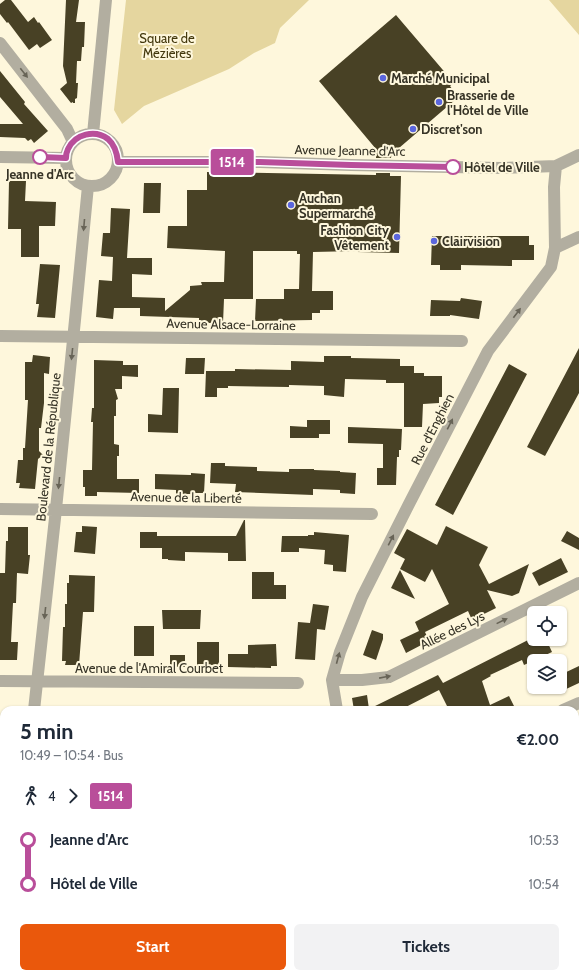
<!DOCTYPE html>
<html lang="en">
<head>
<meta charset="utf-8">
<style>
	:root { --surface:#fff; --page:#f2f2f3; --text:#1f2937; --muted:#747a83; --accent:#ea580c }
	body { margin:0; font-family:Cabin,sans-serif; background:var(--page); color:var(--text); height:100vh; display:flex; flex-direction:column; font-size:15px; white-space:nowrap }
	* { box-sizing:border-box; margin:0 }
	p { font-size:13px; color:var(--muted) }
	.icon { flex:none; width:22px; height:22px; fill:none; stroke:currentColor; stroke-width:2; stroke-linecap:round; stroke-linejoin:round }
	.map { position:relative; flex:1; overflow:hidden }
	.drawer { position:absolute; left:0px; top:706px; width:579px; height:272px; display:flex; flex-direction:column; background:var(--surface); border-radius:12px 12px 0 0; box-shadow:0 1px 3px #0004 }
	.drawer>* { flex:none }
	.badge { padding:0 8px; border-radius:3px; font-size:14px; line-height:26px }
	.fabs { position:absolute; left:527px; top:606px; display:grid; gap:8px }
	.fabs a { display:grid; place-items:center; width:40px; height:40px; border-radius:6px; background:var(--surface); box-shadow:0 1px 3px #0004; font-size:20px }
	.map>.badge { position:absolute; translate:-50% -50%; box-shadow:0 0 0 2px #fff }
	.legs { display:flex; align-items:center; gap:6px; height:44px; padding:0 20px; font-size:13px }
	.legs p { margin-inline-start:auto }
	.summary { display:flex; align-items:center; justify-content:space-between; height:68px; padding:0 20px }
	h1 { font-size:22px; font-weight:700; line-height:30px }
	.primary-button { display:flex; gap:8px; margin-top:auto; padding:8px 20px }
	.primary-button a { flex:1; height:46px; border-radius:6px; background:var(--accent); color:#fff; font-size:16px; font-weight:700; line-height:46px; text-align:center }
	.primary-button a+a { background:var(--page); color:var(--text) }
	ul { padding:0 20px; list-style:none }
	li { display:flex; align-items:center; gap:14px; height:44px; font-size:15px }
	li i { display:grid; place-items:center; width:6px; height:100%; margin:0 5px; background:currentColor }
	li i::after { content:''; width:10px; height:10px; margin:-5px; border:3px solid; border-radius:50%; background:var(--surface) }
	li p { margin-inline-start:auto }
	li:first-child i { background:linear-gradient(#0000 50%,currentColor 0) }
	li:last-child i { background:linear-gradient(currentColor 50%,#0000 0) }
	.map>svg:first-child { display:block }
</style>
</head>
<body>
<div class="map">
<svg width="579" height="978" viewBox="0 0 579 978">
	<rect width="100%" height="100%" fill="#fef7dc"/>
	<!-- green -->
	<path fill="#e5d69f" d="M126,0H309L280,28L275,43L254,53L229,69L144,106L122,124L114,110Z
		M549,0H579V35Z"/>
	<!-- building -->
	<path fill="#484125" d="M5,0H11L28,22L34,17L38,23L39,22L52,40L40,48L37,44L29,50L8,22L7,23L0,14V4Z
		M66,0H79L76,22H85L84,47H82L81,61H77L76,83H78L77,98L75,99V103H73V102L71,103L60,89L67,83L63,66Z
		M396,15L454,83L450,86L455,93V100L399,148H392L391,158H376V149L319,81Z
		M0,71L25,102L24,104L48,131L34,143L31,139L28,141L25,138L0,137V124H23L0,97Z
		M207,172L376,175V173H390V176H401L399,253L357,252V251L313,252L312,291H333V310H320V313H312V320L255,321L256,299H284V289H299L300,254H297V251H253V299H224L223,323H199V318L140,316V308H114L113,319L96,317L99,280L112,281L113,257L101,256L103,233H110L111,208L130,209L127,258H152V275L132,274V297L165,298V311L190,290V286L202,285L201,282H224L225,251L167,248L168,226H187V190H207Z
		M9,181H26L25,201L56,202L55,226H39V257H21V229H8Z
		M144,183H161L160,213H143Z
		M432,236H529V245H534V260H512V266L461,265V270H440V265H431Z
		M40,264L60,265L55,318L37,317L39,304H36Z
		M461,298L482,301L479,319L450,315V316H430L431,300L460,301Z
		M579,348V393L545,456L527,447Z
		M33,355L50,357L49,374L44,373V403L41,428H39V451L43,455L38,459L35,489L19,488L20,483H16L18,460H23V448H25L28,400H25V362H32Z
		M324,356H351V358L400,359V366H414V373H424V376H442V397H439V403L423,404L422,427H404V383H386V380L345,379L344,397L324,395V386L289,385V387L228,386V388H217V397H205L206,371H235V369L291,370V361L324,362Z
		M186,358H205L204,374H185Z
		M94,360L123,361V365H138V377L122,376V389H115L118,399L116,400V416H114V444L119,445V456H117V479H139V493L97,492V496H85V487H83V470H92L93,422H91L92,408H94Z
		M509,364L527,374L453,515L435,505Z
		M163,388H179L178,433L148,432V414L162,415Z
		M307,420H330V434H319V438H290V426L307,427Z
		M348,427L402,429L401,450H399V457H397L396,485H377V468H383V444L348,443Z
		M211,463H225V466L257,467V471L289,472V469H314V470L340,471V472L356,473L355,494L340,493V490L313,489V495L235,492L236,484L210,483Z
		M191,473L205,474L204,493H191V494H176V490L155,489V474L191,475Z
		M244,520H245L246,561H228V553L185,552V561L168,560V559H162V548H140V532H157V536H236Z
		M82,526L97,527L95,554L74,552L76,532H82Z
		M446,526L488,547L479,565L489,584L529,564L519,593L512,596L487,590L496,608L472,620L468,611L425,632L429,641L406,653L400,640L419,631L415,622L449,604L432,569L425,582L400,569L405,559L394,553L407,529L437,545Z
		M8,527H28V555H30L28,574L17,573L16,603H13L11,642H18L17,660H0V573H5L6,541H8Z
		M567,531L579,538V550L561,541Z
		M314,532L349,535L346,572L333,571V565L324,564L325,550L299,548V552H281L282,536H308V535H314Z
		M561,558L568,572L539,586L532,573Z
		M400,570L415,599L391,588Z
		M252,572H274V585H286V599H252Z
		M69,575L95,576L94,612H83L79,665H65L66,661H62L63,627H65V604H67V583H69Z
		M313,604L329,606L325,630L317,629L315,660L295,659L298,622L310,623Z
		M162,610H201L200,629H163Z
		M134,626H154V656H134Z
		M372,630L383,634V639L376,660L363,655Z
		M530,639H546L552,652L524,665L522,660L490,675L491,676L482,681L490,705L509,696L516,710H449L439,690L400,710H354L352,698L367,695L369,709L438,675L443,683Z
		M197,642H219V665H197Z
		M276,644L277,666H271V668L228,667V654H248V645Z
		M170,655H185V667H170Z
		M579,666V683L564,690L560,681V675Z"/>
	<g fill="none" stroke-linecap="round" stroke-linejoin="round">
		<!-- minor -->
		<path stroke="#b2aea0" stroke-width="12" d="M0,43L67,129L73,142
			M66 160a26 26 0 1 1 52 0a26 26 0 1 1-52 0Z
			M93,134L106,0
			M0,157L66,158
			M118,162H260L351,165L501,168L556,166L579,155
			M555,248L579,237
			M0,336L462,341
			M0,509L372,514
			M332,680H362L389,677L579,583
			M0,681L298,683
			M34,710L56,509L75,320L88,186
			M337,710L332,680L340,652L362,597L409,504L488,351L551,267L555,248L554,187L556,166
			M563,710L579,703
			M0,852H4
			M331,974L332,978
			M422,974L423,978
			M8,978L9,974
			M561,978L571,974"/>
	</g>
	<!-- one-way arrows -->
	<defs><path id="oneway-solid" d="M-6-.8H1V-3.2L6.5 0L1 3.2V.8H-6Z"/></defs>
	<g fill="#686457">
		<use href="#oneway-solid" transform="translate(24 73) rotate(52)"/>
		<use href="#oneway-solid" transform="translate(84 225) rotate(95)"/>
		<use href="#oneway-solid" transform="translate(517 313) rotate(-53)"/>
		<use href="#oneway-solid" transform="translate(72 354) rotate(96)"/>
		<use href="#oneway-solid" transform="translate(450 424) rotate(-63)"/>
		<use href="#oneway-solid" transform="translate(59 483) rotate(96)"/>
		<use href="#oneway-solid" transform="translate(391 540) rotate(-63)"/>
		<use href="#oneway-solid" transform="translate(45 613) rotate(96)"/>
		<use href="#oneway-solid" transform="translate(502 621) rotate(-26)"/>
		<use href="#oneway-solid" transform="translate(338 658) rotate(-75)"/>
		<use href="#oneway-solid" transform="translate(385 677) rotate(-11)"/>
	</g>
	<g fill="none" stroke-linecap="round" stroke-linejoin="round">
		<!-- line-1 casing -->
		<g stroke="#fff" stroke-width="9">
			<path id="line-1" d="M40,157L66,158C66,155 67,151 68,149C75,134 95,129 108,139C115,145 117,153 118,162H260L351,165L453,167"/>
		</g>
		<!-- line-1 -->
		<use href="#line-1" stroke="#b94e9a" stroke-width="6"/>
	</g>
	<!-- markers -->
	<g fill="#5b66dd" stroke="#fef7dc" stroke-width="1.5">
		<circle cx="383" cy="78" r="4"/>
		<circle cx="439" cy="102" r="4"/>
		<circle cx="413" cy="129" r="4"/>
		<circle cx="291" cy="205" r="4"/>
		<circle cx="397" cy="237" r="4"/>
		<circle cx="434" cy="241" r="4"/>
	</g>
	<g fill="#fff" stroke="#b94e9a" stroke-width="2">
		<circle cx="40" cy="157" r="7"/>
		<circle cx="453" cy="167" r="7"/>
	</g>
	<g text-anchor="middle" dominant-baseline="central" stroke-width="4" stroke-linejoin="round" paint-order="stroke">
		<!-- park labels -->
		<g font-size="13" fill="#43380d" stroke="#fef7dc">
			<text x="167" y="38">Square de<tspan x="167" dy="15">Mézières</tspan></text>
		</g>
		<!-- poi labels -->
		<g font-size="13" font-weight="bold" fill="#363326" stroke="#fef7dc" text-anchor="start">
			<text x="391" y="78">Marché Municipal</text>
			<text x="447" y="95">Brasserie de<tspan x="447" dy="15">l'Hôtel de Ville</tspan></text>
			<text x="421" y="129">Discret'son</text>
			<text x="299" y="198">Auchan<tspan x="299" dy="15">Supermarché</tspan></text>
			<text x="389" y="230" text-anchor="end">Fashion City<tspan x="389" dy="15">Vêtement</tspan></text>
			<text x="442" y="241">Clairvision</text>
		</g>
		<!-- street labels -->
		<g font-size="13" fill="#363326" stroke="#fef7dc">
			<text transform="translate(350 150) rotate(1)">Avenue Jeanne d'Arc</text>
			<text transform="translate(231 324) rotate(1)">Avenue Alsace-Lorraine</text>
			<text transform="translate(432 429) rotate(-63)">Rue d'Enghien</text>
			<text transform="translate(48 447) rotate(-84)">Boulevard de la République</text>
			<text transform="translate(186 497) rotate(1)">Avenue de la Liberté</text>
			<text transform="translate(452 630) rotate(-26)">Allée des Lys</text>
			<text x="149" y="668">Avenue de l'Amiral Courbet</text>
		</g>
		<!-- stop labels -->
		<g font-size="13" font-weight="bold" fill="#363326" stroke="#fef7dc" text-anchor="start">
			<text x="464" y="167">Hôtel de Ville</text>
			<text x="40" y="174" text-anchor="middle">Jeanne d'Arc</text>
		</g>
	</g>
</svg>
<div class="fabs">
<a><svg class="icon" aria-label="locate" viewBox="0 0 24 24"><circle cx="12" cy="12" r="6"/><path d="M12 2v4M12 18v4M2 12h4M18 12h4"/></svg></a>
<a><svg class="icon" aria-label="layers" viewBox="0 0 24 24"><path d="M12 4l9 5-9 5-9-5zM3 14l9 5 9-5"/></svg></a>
</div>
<b class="badge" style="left:232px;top:162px;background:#b94e9a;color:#fff">1514</b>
<section class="drawer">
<div class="summary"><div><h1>5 min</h1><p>10:49 – 10:54 · Bus</p></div><b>€2.00</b></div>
<div class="legs"><svg class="icon" aria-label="walk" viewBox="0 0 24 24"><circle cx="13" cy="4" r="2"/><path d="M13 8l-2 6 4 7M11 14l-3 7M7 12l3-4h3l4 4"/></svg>4<svg class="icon" aria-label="forward" viewBox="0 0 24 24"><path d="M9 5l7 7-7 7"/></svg><b class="badge" style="background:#b94e9a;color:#fff">1514</b></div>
<ul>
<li><i style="color:#b94e9a"></i><b>Jeanne d'Arc</b><p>10:53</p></li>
<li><i style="color:#b94e9a"></i><b>Hôtel de Ville</b><p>10:54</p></li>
</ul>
<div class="primary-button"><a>Start</a><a>Tickets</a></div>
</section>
</div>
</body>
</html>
